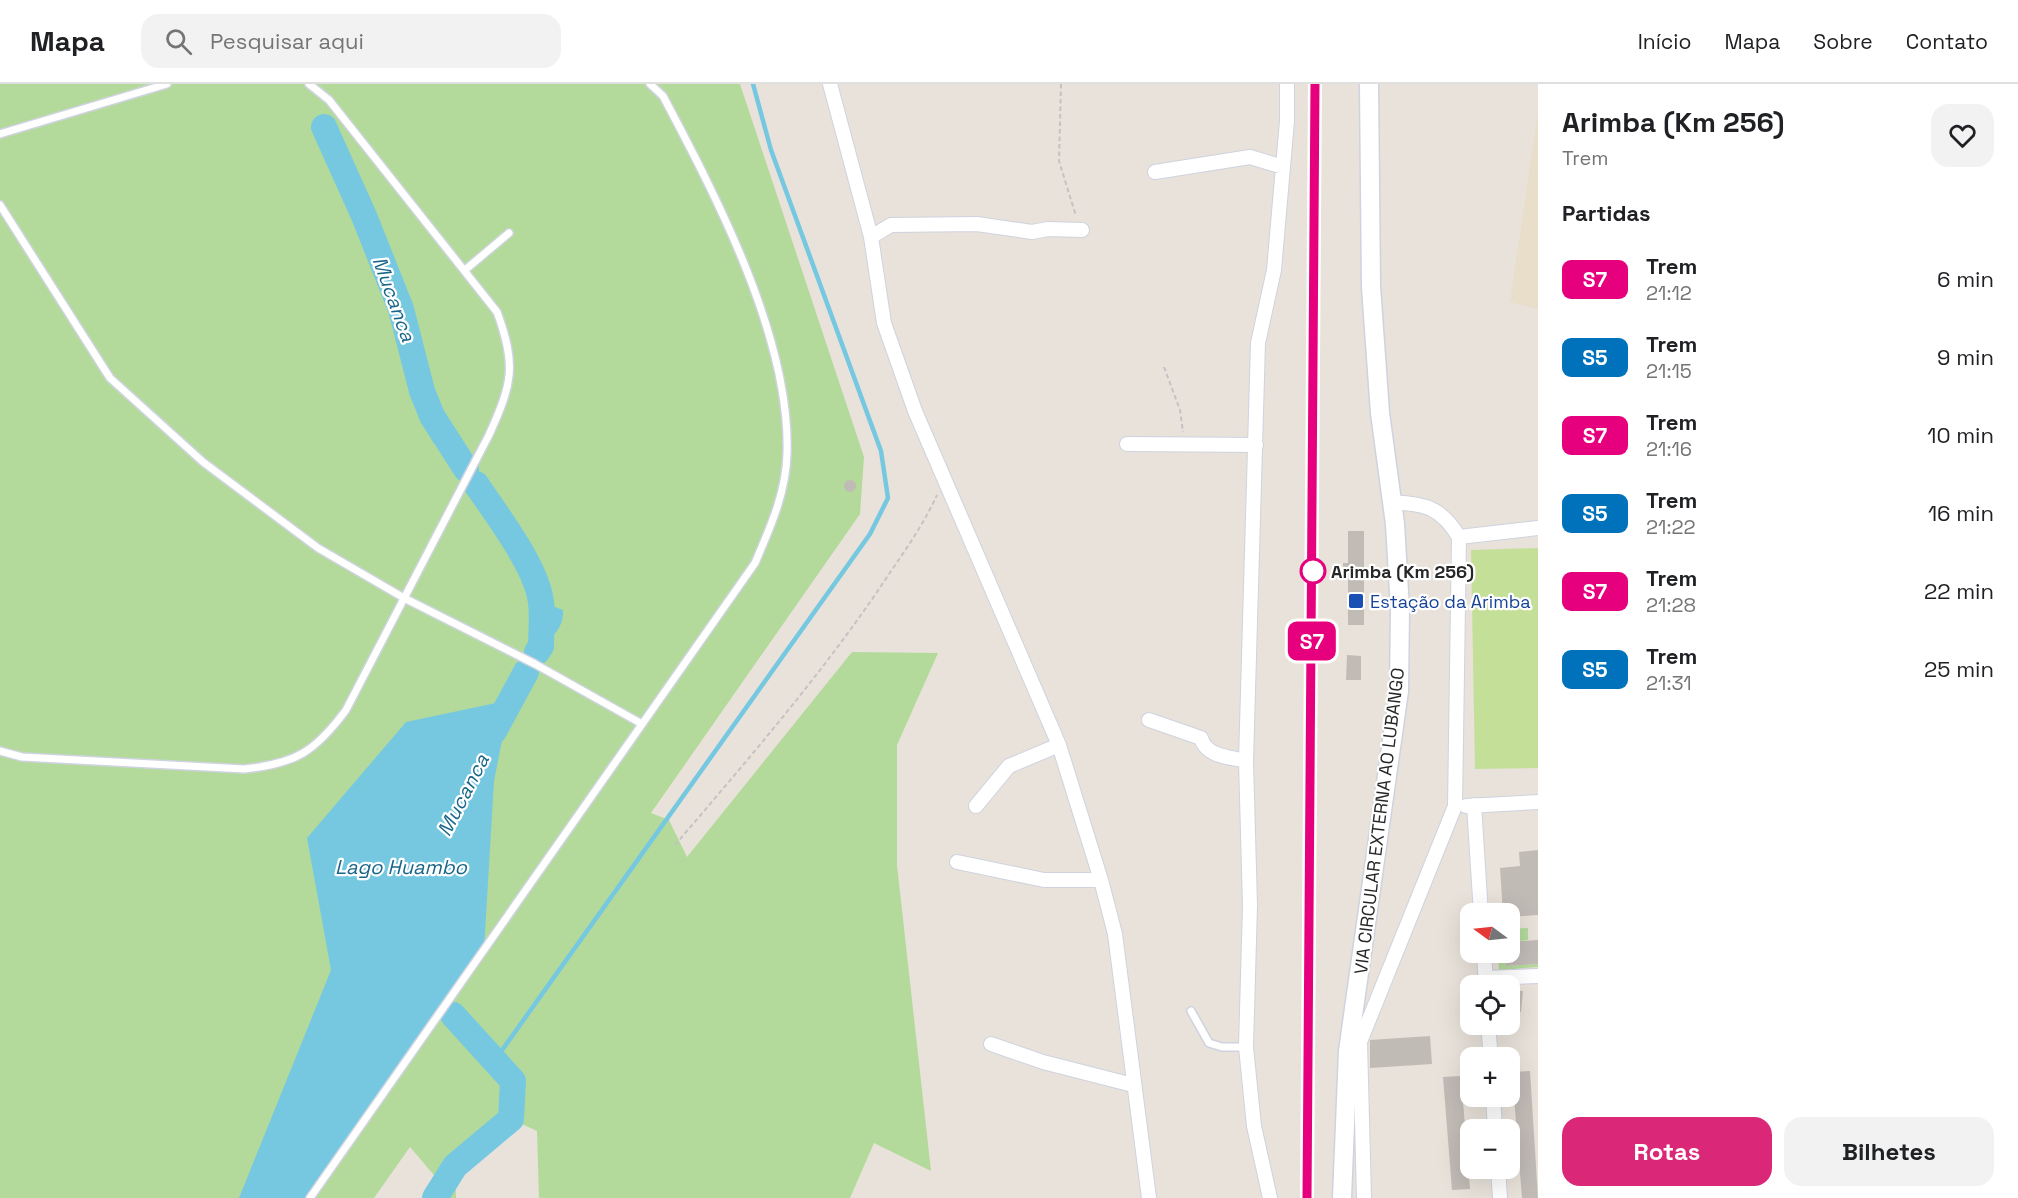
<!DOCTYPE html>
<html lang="pt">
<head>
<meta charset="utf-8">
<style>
	:root { --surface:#fff; --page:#f2f2f2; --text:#202124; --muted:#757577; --line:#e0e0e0; --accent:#db2777 }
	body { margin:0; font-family:"Space Grotesk",sans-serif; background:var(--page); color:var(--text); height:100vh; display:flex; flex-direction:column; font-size:22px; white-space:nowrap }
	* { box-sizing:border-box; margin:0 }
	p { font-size:20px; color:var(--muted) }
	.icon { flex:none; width:33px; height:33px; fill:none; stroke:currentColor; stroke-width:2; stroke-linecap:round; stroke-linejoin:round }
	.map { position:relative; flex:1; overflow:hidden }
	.sheet { display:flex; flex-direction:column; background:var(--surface); width:480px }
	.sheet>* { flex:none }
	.badge { padding:0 12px; border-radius:9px; font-size:21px; line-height:39px }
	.needle { width:39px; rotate:285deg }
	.fabs { position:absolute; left:1460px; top:819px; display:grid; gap:12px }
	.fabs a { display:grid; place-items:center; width:60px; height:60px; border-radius:12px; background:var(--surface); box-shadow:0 6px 24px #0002; font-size:30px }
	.map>.badge { position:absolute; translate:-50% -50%; box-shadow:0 0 0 3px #fff }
	h2 { padding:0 24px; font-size:22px; line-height:54px }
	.round { display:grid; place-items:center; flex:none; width:63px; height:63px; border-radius:18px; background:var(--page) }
	.overview { display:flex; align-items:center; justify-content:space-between; height:102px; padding:0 24px }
	h1 { font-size:28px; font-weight:700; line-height:45px }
	.primary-button { display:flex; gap:12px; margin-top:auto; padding:12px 24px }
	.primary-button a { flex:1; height:69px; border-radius:18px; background:var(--accent); color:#fff; font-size:24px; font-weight:700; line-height:69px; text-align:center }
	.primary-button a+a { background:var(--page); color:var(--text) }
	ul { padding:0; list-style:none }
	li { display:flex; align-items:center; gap:18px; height:78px; padding:0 24px }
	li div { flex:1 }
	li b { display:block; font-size:22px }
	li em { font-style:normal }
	li .badge { min-width:66px; font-weight:700; text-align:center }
	header { display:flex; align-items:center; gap:36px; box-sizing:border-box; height:84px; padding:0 30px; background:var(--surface); border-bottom:2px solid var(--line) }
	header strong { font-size:28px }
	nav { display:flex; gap:33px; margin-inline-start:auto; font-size:21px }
	.search { width:420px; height:54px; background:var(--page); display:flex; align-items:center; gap:15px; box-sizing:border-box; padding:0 21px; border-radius:18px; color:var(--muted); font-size:22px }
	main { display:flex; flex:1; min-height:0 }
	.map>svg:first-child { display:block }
</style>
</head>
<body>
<header>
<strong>Mapa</strong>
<div class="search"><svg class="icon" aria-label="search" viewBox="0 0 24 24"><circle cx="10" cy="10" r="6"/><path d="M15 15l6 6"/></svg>Pesquisar aqui</div>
<nav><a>Início</a><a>Mapa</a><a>Sobre</a><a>Contato</a></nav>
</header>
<main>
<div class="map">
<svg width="1538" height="1114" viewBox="0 0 1538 1114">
	<rect width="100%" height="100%" fill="#e8e2da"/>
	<!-- education -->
	<path fill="#e9deca" d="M1538,28V225L1510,218Z"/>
	<!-- green -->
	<path fill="#b3da9b" d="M0,0H740L864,373L860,430L651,729L669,736L687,773L852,568L938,569L897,661V781L931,1087L874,1059L850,1114H539L537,1047L511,1035L455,1082L456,1114H428L439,1097L410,1063L374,1114H0Z
		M1528,844V856L1509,858V845Z
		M1498,869H1506L1507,882L1538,880V883L1499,886Z"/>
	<!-- pitch -->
	<path fill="#c4e098" d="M1538,464V684L1475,685L1471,466Z"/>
	<!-- water -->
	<path fill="#76c8e1" d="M432,332C437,335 439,338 443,341C459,350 468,353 461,374C449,373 438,365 431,355L433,347L428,337Z
		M542,518L563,526C564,543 553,553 541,562L534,559C529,544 536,532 542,518Z
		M510,616L494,697L484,866L310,1114H239L331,886L307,754L406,638Z"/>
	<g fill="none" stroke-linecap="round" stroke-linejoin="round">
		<!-- stream -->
		<path stroke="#76c8e1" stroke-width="4.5" d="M495,976L870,450L888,414L881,367L771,66L753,0"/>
		<!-- river -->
		<path stroke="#76c8e1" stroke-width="26" d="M324,43L364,132L401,225L422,307L432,332L466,385
			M476,400C496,430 538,484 541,519C543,533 541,548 541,562L537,568
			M494,647L526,588
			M435,1114L455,1082L511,1035L513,997L453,931"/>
	</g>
	<!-- building -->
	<path fill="#c1bbb6" d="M844 402a6 6 0 1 1 12 0a6 6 0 1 1-12 0Z
		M1348,447H1364V541H1348V493H1343V479H1348Z
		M1347,571L1361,572V596H1346Z
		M1538,766V831L1509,833V830H1503L1500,784L1520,782L1519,768Z
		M1538,856V880L1506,882V868H1509V858Z
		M1509,906L1523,907L1521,928L1509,927Z
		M1430,952L1432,980L1370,984V956Z
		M1530,987L1538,1114H1522L1512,988Z
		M1461,992L1470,1105L1452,1106L1443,993Z"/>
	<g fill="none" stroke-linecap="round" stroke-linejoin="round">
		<!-- service casing -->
		<g stroke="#cfd3df" stroke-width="10">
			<path id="service" d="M0,50L167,0
				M0,121L110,294L203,378L318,464L404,514L535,580L642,640
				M465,186L509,149
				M0,667L22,673L244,685C295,680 315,668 346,626L489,351C512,300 517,282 497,228L329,16L309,0
				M1191,927L1209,959L1222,963H1246
				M310,1114L755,479C770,444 786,409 787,370C791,255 716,112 663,12L650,0"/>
		</g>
		<!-- minor casing -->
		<g stroke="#cfd3df" stroke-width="16">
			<path id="minor" d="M830,0L871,153L884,239L915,327L1059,661L1101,796L1115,850L1149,1114
				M1155,88L1250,73L1283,83
				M871,153L891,141L977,140L1032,148L1048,145L1082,146
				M1127,360L1256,361
				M1459,453L1538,444
				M1149,636L1201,654C1206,673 1230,673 1246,677
				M1474,721L1481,830
				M976,722L1009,682L1059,661
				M1466,722L1538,718
				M957,778L1044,796H1101
				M1484,868L1486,902
				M1485,894L1538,892
				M1488,940L1491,974
				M991,960L1043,978L1133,1001
				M1493,1012L1495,1046
				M1498,1084L1500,1114
				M1270,1114L1254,1042L1246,963L1250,821L1246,677L1258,259L1274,186L1287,37V0
				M1364,1114L1360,958L1455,722L1459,453C1440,422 1426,421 1392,418"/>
		</g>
		<!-- secondary casing -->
		<g stroke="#cfd3df" stroke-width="21">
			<path id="secondary" d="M1342,1114L1348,967L1399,607L1400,525L1395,440L1380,329L1371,203L1369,0"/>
		</g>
		<!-- path -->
		<path stroke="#c3c3c3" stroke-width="2" stroke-dasharray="4.5 3" stroke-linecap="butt" d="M1061,0L1059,77L1076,132
			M1164,283L1180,326L1183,348
			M675,761C745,679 816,597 877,508C898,476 921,446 937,411"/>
		<!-- service -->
		<use href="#service" stroke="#fff" stroke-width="7"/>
		<!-- minor -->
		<use href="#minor" stroke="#fff" stroke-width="14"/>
		<!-- secondary -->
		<use href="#secondary" stroke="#fff" stroke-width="18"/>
		<!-- rail -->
		<path stroke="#9da1b0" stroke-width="4.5" d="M1307,1114L1315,0"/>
	</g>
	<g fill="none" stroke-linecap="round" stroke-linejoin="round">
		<!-- line casing -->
		<g stroke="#fff" stroke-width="14">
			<path id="line" d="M1307,1114L1315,0"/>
		</g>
		<!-- line -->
		<use href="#line" stroke="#e6007e" stroke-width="9"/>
	</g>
	<!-- markers -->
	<circle fill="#fff" stroke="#e6007e" stroke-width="3" cx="1313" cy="487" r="12"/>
	<rect fill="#1a4fb4" stroke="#fff" stroke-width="2" x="1348" y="509" width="16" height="16" rx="3"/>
	<g text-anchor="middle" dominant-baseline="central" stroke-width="4.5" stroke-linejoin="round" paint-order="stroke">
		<!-- stop labels -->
		<g font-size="18" font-weight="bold" fill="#272727" stroke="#fff" text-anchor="start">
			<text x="1331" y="487">Arimba (Km 256)</text>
		</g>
		<!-- transit labels -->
		<g font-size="18" fill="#164399" stroke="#fff" text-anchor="start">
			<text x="1370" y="517">Estação da Arimba</text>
		</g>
		<!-- street labels -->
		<g font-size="18" fill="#272727" stroke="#fff">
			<text transform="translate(1379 737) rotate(-83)">VIA CIRCULAR EXTERNA AO LUBANGO</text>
		</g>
		<!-- water labels -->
		<g font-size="20" font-style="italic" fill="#1a6688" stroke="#fff">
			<text transform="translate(394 215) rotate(70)">Mucanca</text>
			<text transform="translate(463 711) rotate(-63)">Mucanca</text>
			<text x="401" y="783">Lago Huambo</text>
		</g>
	</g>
</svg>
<div class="fabs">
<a><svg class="needle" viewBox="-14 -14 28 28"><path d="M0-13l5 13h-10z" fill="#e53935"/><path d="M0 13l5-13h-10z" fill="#757577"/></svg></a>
<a><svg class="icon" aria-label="locate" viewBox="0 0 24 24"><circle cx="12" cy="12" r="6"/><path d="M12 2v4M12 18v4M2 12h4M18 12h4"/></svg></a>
<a>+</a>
<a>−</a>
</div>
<b class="badge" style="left:1312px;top:557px;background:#e6007e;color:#fff">S7</b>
</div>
<section class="sheet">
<div class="overview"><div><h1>Arimba (Km 256)</h1><p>Trem</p></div><a class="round"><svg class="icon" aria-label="heart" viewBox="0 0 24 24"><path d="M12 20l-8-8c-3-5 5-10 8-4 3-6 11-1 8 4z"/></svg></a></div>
<h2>Partidas</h2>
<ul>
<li><span class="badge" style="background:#e6007e;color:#fff">S7</span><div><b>Trem</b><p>21:12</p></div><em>6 min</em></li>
<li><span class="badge" style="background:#0072bc;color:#fff">S5</span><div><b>Trem</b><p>21:15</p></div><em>9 min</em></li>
<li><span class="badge" style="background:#e6007e;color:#fff">S7</span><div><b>Trem</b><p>21:16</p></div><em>10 min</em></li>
<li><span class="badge" style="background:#0072bc;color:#fff">S5</span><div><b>Trem</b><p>21:22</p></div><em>16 min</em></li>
<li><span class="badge" style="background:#e6007e;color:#fff">S7</span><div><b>Trem</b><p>21:28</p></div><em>22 min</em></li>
<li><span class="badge" style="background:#0072bc;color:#fff">S5</span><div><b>Trem</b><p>21:31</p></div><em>25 min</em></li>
</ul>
<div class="primary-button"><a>Rotas</a><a>Bilhetes</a></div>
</section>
</main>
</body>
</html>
